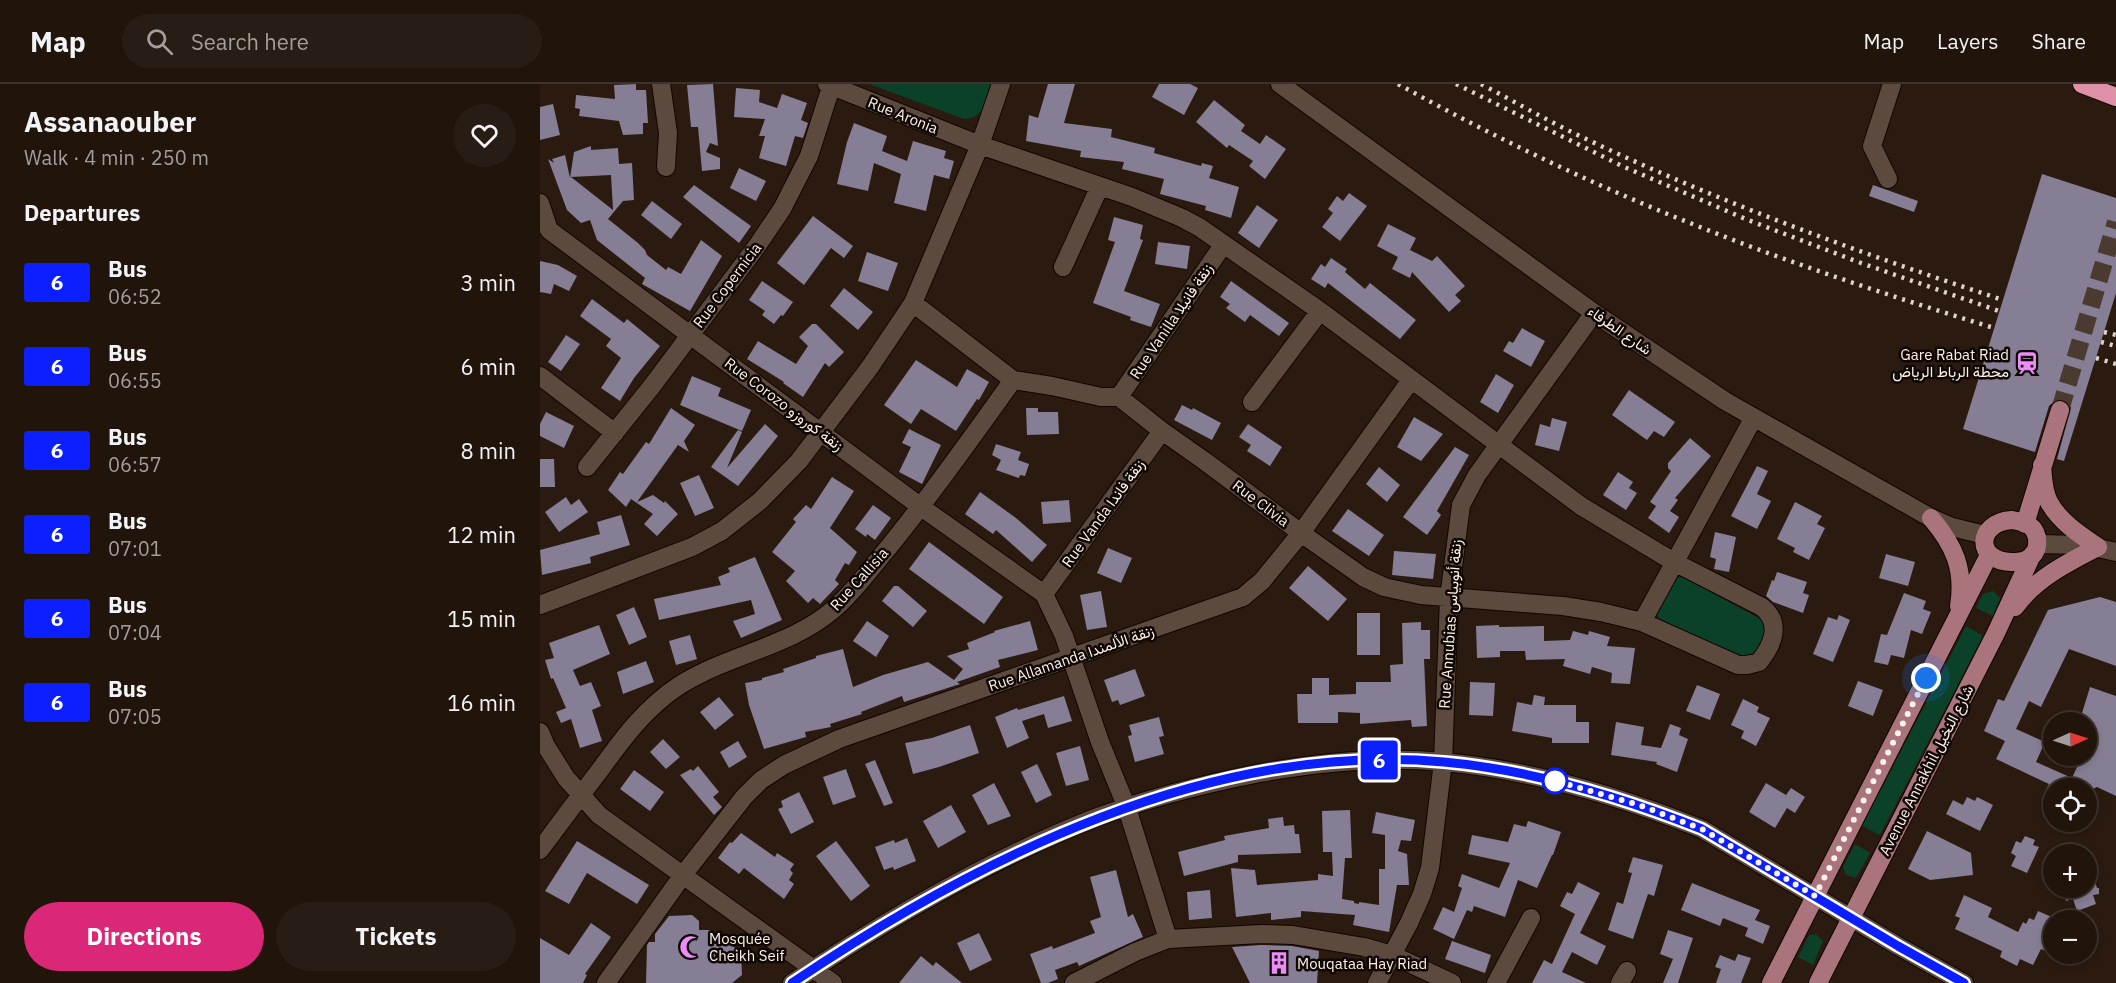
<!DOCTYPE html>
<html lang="en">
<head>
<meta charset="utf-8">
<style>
	:root { --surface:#20140b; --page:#281d14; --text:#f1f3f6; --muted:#a29e9d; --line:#3d332c; --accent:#db2777 }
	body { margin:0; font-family:"IBM Plex Sans",Vazirmatn,sans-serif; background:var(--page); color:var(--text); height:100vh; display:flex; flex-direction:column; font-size:22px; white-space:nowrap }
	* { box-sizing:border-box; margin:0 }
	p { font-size:20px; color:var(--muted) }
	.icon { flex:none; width:33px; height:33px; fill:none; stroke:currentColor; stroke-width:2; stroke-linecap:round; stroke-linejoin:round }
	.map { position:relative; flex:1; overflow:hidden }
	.side { display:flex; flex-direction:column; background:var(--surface); width:540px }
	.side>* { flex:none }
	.badge { padding:0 12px; border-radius:4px; font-size:21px; line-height:39px }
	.needle { width:39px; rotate:87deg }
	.fabs { position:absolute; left:1503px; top:628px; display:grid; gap:12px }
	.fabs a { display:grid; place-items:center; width:54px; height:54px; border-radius:50%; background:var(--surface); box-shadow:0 3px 9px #0003,0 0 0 2px var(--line); font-size:30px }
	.you { position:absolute; width:30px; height:30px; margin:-15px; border:4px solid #fff; border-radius:50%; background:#1a73e8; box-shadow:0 0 0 9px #1a73e833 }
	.map>.badge { position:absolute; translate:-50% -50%; box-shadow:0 0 0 3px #fff }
	h2 { padding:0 24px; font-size:22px; line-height:54px }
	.round { display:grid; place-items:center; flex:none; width:63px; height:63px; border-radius:32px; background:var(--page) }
	.overview { display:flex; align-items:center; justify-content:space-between; height:102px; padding:0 24px }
	h1 { font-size:28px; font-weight:800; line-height:45px }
	.cta { display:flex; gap:12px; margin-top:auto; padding:12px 24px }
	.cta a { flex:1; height:69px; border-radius:36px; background:var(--accent); color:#fff; font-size:24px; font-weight:800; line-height:69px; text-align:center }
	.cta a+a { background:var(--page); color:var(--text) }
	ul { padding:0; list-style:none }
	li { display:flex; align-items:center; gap:18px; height:84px; padding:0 24px }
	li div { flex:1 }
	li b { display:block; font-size:22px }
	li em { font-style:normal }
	li .badge { min-width:66px; font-weight:700; text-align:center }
	header { display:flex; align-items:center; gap:36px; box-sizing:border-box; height:84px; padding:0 30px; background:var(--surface); border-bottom:2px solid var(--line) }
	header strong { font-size:28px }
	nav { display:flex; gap:33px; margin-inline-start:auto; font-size:21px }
	.search { width:420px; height:54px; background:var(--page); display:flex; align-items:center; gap:15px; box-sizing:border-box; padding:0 21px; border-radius:33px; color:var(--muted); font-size:22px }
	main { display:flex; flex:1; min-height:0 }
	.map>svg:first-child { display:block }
</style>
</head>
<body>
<header>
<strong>Map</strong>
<div class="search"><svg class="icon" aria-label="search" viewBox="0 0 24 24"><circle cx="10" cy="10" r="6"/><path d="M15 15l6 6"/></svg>Search here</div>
<nav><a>Map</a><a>Layers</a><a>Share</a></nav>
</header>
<main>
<section class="side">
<div class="overview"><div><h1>Assanaouber</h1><p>Walk · 4 min · 250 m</p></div><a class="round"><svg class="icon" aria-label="heart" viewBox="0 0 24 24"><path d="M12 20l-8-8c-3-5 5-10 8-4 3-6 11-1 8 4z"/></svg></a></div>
<h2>Departures</h2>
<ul>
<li><span class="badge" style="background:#0c20ff;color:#fff">6</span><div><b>Bus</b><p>06:52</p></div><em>3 min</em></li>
<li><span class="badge" style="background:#0c20ff;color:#fff">6</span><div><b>Bus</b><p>06:55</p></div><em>6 min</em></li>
<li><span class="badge" style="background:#0c20ff;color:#fff">6</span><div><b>Bus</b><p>06:57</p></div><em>8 min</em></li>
<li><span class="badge" style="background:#0c20ff;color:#fff">6</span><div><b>Bus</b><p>07:01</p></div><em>12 min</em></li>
<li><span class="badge" style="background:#0c20ff;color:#fff">6</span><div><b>Bus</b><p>07:04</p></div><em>15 min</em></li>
<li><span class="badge" style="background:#0c20ff;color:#fff">6</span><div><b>Bus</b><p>07:05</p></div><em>16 min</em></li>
</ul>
<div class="cta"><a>Directions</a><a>Tickets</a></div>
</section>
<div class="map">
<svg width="1576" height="899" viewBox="0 0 1576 899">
	<rect width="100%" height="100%" fill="#2b1a0f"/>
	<!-- green -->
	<path fill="#0b4029" d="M329,0H452C447,17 444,34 424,35Z
		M1143,493L1222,536L1227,549L1216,572L1202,574L1119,537L1115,524L1132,495Z
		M1453,507L1460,514L1453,532L1436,524L1443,510Z
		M1426,542L1443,552L1340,751L1322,742Z
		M1315,760L1330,769L1316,794L1306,791L1303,783Z
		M1276,850L1283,857L1273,881L1258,873L1269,851Z"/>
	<!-- building -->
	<path fill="#857e94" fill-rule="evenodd" d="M96,0V6H106L108,39H103V50L83,51L79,37L39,32L40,25L35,24L36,11L75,15L74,1Z
		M173,0L178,62L170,59L166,68L180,74V85L162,87L158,43H151L147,1Z
		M508,0H535L524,39L572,45L571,53L615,64L614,69L661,82L662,79L673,82L669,94L699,103L691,134L665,126L666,122L620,110L624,95L582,85L584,78L540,73L541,67L486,57L489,31L498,34Z
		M619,0H650L658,4L644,31L612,13Z
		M196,4L220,6L219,18L237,24L242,10L267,19L261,36L268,39L263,54L255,52L246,82L219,74L225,52H219L225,35L194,33Z
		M674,16L705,41L701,47L720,60L726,51L746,65L725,95L709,82L713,77L689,61L687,64L656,38Z
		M13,20L20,51L0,56V23Z
		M314,39L347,52L342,67L367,77L373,57L406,67L404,74L414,77L409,95L394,91L386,127L354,119L361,90L334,79L328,107L297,100L307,58Z
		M51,62V66L78,64L79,80L92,79L94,116L83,117L68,135L98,159L105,166L107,171L126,186L128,183L141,190L161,156L182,172L150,227L102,200L105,194L57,156L50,136L41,139L27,126L8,75L14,79L12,75L25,71L30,94L34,68ZM71,91L73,126L31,93Z
		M199,84L226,97L216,117L190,104Z
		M1502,90L1576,114V209L1524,377L1517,375L1531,324L1529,319L1524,315H1517L1509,322L1495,368L1423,345Z
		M154,101L211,142L199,159L143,113Z
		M1333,101L1378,117L1374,128L1329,112Z
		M809,109L827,122L800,157L782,143L793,129L788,125L797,112L803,117Z
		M112,117L142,140L131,155L101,131Z
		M717,121L738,136L719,164L698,149Z
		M273,132L313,162L304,174L291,164L264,201L237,179Z
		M574,133L603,141L600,155L603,156L584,207L620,220L611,243L590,236L591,233L553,219L575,158L568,156Z
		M848,140L876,154L870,166L892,177L897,172L925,202L915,211L921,217L909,228L872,188L870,194L852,185L858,173L837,162Z
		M618,158L650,162L647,185L615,180Z
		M327,168L358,179L348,207L318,197Z
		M791,174L807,185L805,188L825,205L830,199L876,236L860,255L788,199L785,204L771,195L781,180L785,183Z
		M0,177L18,181L37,192L29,207L14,200L11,210L0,208Z
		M222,197L253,218L243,232L241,231L234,240L222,231L225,227L209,216Z
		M691,197L749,239L739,252L710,231L705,238L686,224L690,220L680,213Z
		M304,204L333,228L318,246L290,222Z
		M52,215L84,239L87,235L120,262L94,294L80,317L61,304L81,274L66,262L71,255L40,232Z
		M272,240H276L304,268L289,283L285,279L263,313L243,299L244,298L207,275L218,257L256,280L268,262L259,253Z
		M982,244L1005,257L991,283L963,267L969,257L973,259Z
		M26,251L40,260L21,287L8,278Z
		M376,276L417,303L427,285L449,298L439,316L437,315L416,347L381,325L371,340L344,321Z
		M956,290L974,301L958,329L940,318Z
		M152,292L181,304L178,312L211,326L202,347L140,321Z
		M1089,306L1135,338L1124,353L1114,347L1107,356L1072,331Z
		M642,321L652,326L653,324L681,339L672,356L634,336Z
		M131,324L155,341L144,357L149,368L138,361L97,418L113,411L124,419L125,417L138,430L117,452L104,440L113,430L91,415L86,423L68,406L80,388L83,390L106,358L109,360Z
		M486,324H498V328H518L519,350L487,351Z
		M6,328L34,342L24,364L0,352V340Z
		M874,333L903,350L881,377L857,363Z
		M1012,334L1027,338L1019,367L995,361L1000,340L1010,343Z
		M225,340L238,352L198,402L171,383L198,346L202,348L187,384Z
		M708,340L742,363L730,382L707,367L711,361L699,353Z
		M369,345L401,361L382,400L359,388L371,363L362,359Z
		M1150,354L1171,372L1135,414L1138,416L1130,427L1139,433L1129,449L1108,434L1116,422L1110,418L1131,387L1128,384V379Z
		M456,360L481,368L478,376L489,380L485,392L480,391L479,394L456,386L461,376L452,371Z
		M915,363L929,371L897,427L901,431L887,451L863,433Z
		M0,375H14L15,403H0Z
		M1217,382L1228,387L1217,410L1231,417L1217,445L1191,432Z
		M839,383L860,401L847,418L826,400Z
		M1078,388L1093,398L1089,404L1097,409L1086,426L1063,411Z
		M159,391L174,424L155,432L140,399Z
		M292,393L314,407L290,444L317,468L309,481L305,479L295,496L299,500L280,520L273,514L268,519L246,497L255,487L232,468L256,438L253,435L266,421L271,425Z
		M440,408L476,434L507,461L492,478L456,446L453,450L425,430Z
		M26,413L31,421L39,415L48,428L19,448L5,428Z
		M529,416L531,438L503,440L501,418Z
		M1255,418L1282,432L1277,440L1285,444L1269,476L1253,468L1255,464L1237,455Z
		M333,421L351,434L335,456L327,450L326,453L315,445Z
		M808,425L844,451L829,472L792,447Z
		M81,431L90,461L50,473L51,479L2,491L0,466L60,450L57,438Z
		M1175,448L1196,453L1189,488L1174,485L1176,475L1170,473Z
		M389,458L463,513L444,540L369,485Z
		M568,464L592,474L581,499L557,489Z
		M854,467L896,470L893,495L852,491Z
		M1346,470L1375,478L1368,502L1339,494Z
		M215,473L242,536L201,554L193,537L215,530L211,516L119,536L114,515L181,501L178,493L190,488L188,484Z
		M768,482L807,515L788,537L749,504Z
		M1237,488L1267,498L1263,509L1269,511L1263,529L1233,518L1226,512L1232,496L1234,497Z
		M354,502H358L387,527L373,543L342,517Z
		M561,507L567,543L547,546L540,511Z
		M1364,509L1386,517L1383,525L1391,528L1382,550L1371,546L1364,574L1351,571L1348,581L1334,578L1341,550L1347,551Z
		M1560,513L1576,518V582L1529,565L1501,623L1489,617L1476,645L1505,658L1496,678L1532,694L1542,672H1546V639H1539L1550,603L1576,612V712L1557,703L1546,708V705H1506L1509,700L1456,675L1465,657L1444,647L1458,615L1464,617L1508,526Z
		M94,523L107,553L89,561L76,531Z
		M817,529H840V571H817Z
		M1299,531L1310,536L1293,578L1273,570L1288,533L1297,536Z
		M327,537L349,552L336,573L313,557Z
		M490,537L498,566L458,576L460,583L417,598L420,600L364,618L362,612L321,628L322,630L290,640L291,643L265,648L266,653L224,665L209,621L205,599L222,596V594L244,588L243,585L276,574V572L303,565L313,603L343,591L388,578L414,596L423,585L407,572L429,565L427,559L455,548L454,547Z
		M881,538V546H890V575H884L887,642L872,643L871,636L820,640V629L798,628V639H758L757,610H772V594H789V611L816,610V598H851L850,581L863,580L862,539Z
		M59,541L70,570L33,586L40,602L51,598L61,622L52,626L62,657L40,664L31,635L21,639L16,628L26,624L13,594L11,595L5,576L14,574L9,559Z
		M959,541V543L1004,542V557L1030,556L1033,547L1048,551L1049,547L1070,553L1067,562L1095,564L1090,600L1071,599L1072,589L1052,583L1050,590L1023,582L1025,575L986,576L985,567H960V573L937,574L936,542Z
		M150,551L157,575L136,581L129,557Z
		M106,577L114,598L83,610L77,588Z
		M595,585L605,612L580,621L578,616L572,618L564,596Z
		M1318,597L1343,606L1333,632L1308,622Z
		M930,598L955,599L953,632L929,631Z
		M1157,601L1180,610L1170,636L1146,627Z
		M994,611L1005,613L1004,621H1036V638H1049V659H1012V654L972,647L977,618L992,621Z
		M524,612L532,637L508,644L504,630L482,637L489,654L467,664L455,633L477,624L478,626Z
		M179,613L194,631L175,646L160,628Z
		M1203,615L1219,623L1217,628L1230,634L1216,662L1201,654L1204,647L1191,641Z
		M619,633L624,652L619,653L624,670L595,678L588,652L592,651L589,641Z
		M1076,638L1104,643L1101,661L1121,664L1130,640L1141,644L1139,651L1148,655L1137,688L1116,680L1117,678L1071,671Z
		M430,641L439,669L399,683L373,690L365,659L392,654Z
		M123,655L140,673L126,685L110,668Z
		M198,657L207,673L189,684L180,668Z
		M540,662L549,696L526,702L516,669Z
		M335,676L353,719L344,722L325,680Z
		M497,680L512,711L496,719L481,688Z
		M158,682L179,708L173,713L182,723L174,731L140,691L151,685L153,687Z
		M306,685L316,713L293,721L283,693Z
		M94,686L124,708L110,727L80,705Z
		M454,699L471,732L448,741L432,711Z
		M1226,699L1246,711L1251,704L1265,713L1255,729L1247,724L1235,744L1209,728Z
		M259,708L274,738L251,750L238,725L243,723L241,717Z
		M1427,713L1435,717L1437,713L1453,721L1440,747L1406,730L1413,716L1423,721Z
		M411,721L426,748L398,764L383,737Z
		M810,726L812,774H805L802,815L814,817V819L819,820V818L839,821V785H845V751L832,749L836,728L875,736L871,757L861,756L858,767L867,770L869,801H857L849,848L813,841L815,831L761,827V833L731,836V829L696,833L691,784L715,786L717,801L778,796V790L793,792L792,768H783L782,727Z
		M743,733L744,742L754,741L755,750H759L761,769L698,771V778L644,792L638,768L685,756L684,752L729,744L728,735Z
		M988,737L1021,748L1013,771H1012L997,804L978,796L965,833L934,822L932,828L927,826L914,855L893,845L903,823L914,828L922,804L918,802L922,790L959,804L970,779L928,770L932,751L968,758L974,740L986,743Z
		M1387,747L1431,769L1433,791L1390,796L1368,785Z
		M201,749L235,773L237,769L254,780L250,786L253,789L249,796L254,800L244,815L204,784L199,790L178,774L190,758L192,759Z
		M1485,752L1495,756L1493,761L1499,763L1487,789L1471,782L1476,772L1471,769L1476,757L1481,759Z
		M367,754L376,777L354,786L353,783L344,786L335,763L354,756L355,759Z
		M37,757L109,801L97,820L47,789L29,820L5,807Z
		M296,757L330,802L311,817L276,772Z
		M1093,773L1123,781L1114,812L1108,810L1093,855L1068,846L1077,818L1083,820L1092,789L1088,788Z
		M1549,779L1557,804H1559V810L1553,811L1556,820L1537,827L1533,815L1526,817L1522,804H1546V780Z
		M576,786L588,833L593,830L603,853L539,882L537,878L515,886L518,895L508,899H501L490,870L512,862L513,865L555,849L550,837L561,833L550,793Z
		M1038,798L1060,809L1040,849L1066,862L1057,881L1032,868L1022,888L1046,899H992L1004,876L1012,880L1035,830L1020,822L1027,808L1032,810Z
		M1152,799L1220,826L1215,836L1230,842L1223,860L1205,852L1208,844L1183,834L1180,842L1141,826Z
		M670,806L672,834L649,836L647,808Z
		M1424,811L1452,824L1448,833L1478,848L1483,838L1486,840L1489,834L1494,836L1498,827L1514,834V858L1509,868L1501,865L1493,881L1480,875L1477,882L1460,873L1462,867L1415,845L1420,834L1415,832Z
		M152,831L159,837V846H169L201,868L202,891L192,899H106L107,861L109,858H115V850L129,832Z
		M51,839L71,853L45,890L47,891L43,899H0V854L29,871Z
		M1128,846L1153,854L1138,899H1123L1133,875L1120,870Z
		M439,849L452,876L430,887L417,859Z
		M912,857L951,871L945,889L905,875Z
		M721,861L752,862L779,867L777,899H710L692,863Z
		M1198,870L1211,874L1201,899H1176L1181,885L1175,883L1180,871L1195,877Z
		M381,872L393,882L396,878L422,899H359Z"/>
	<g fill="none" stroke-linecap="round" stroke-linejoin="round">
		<!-- major-tunnel -->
		<path stroke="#4a3a30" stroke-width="18" stroke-dasharray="18 9" stroke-linecap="butt" d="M1520,326L1576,138"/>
		<!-- minor casing -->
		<g stroke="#120500" stroke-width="20">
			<path id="minor" d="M121,0L128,49L126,83
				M287,0L440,61L592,113L642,134L659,143L780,227L1041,422L1134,478L1222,523C1242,539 1233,561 1219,578L1207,581H1198L1102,538L1061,528L1023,522L881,511L844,503L823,493L761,449L666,378L622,347L579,313H561L512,302L473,296L373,219
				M740,0L1054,229L1185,317L1391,434L1412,443L1445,451
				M1348,95L1332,62L1352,0
				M0,119L9,146L381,423L504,510L524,552L560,658L587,724L628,855
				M523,183L560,102
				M0,292L75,349
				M579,313L683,161
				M712,318L780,227
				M47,383L112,302L217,162L242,125L269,72L292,0
				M1497,460L1544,461L1576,468
				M504,510L622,347
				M0,521L152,463L182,447L220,417L259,377L330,283L373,219L440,61L461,0
				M1102,538L1213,335
				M0,648L6,662L26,694L59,731L293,899
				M0,766C20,739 40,712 60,686C83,654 106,623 140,601C189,570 250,563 294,525C315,507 331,484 348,464C392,410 432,353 473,296
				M66,899L143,791L204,713L221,696L244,681L299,655L703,513L722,497L761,449L871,296
				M252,899C347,835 448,776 555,734C608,714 664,700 720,689C780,678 843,672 904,678C993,686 1079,712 1162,745L1358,862L1424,899
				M534,899L595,868L628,855L721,850L753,851L824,863L852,871L912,899
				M837,899L869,839L882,810L890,784L903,678L909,514L921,421L937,391L1054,229
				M956,899L991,834
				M1080,899L1087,887"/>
		</g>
		<!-- major casing -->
		<g stroke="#120500" stroke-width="20">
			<path id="major" d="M1391,434C1414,461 1425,485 1419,522
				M1471,436C1477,437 1484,438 1489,441C1500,449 1500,467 1489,474C1484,478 1477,478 1471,478C1435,477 1436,439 1471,436Z
				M1485,440L1520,326
				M1475,523C1495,495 1527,479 1558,463C1540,451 1519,437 1509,418C1503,407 1503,393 1502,381
				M1231,899L1449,471
				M1278,899L1456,549L1492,471"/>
		</g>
		<!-- highway casing -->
		<g stroke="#120500" stroke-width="20">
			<path id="highway" d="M1542,0L1576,13"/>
		</g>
		<!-- minor -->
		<use href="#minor" stroke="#5d4a3e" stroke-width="18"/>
		<!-- major -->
		<use href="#major" stroke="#aa747d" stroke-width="18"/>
		<!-- highway -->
		<use href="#highway" stroke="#de90a7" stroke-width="18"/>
		<!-- rail -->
		<path stroke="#dfd3ca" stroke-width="4.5" stroke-dasharray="3 6" stroke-linecap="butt" d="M858,0C950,51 1047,98 1145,137C1246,178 1350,212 1454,244
			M916,0L1082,82L1208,136L1321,179L1459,227
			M941,0C975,18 1008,37 1042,53C1178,118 1320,169 1463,216
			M1564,248L1576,251
			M1561,258L1576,262
			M1556,274L1576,280"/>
	</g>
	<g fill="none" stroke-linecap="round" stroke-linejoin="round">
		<!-- line casing -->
		<g stroke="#fff" stroke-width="14">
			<path id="line" d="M252,899C439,773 671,657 904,678C993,686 1079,712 1162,745L1358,862L1424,899"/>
		</g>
		<!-- line -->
		<use href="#line" stroke="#0c20ff" stroke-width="9"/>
		<!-- walk -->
		<path stroke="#fdf1e9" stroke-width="6" stroke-dasharray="0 10.8" d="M1015,697L1012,696L1099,721L1162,745L1275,812L1386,594"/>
	</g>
	<!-- icons -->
	<defs>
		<g id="station-bare" transform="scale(1.8)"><path d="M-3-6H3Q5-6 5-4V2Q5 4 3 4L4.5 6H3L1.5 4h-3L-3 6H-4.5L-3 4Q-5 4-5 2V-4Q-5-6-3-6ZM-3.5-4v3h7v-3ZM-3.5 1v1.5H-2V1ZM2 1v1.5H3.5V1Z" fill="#ed8cf9" stroke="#0e0704" stroke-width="2.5" paint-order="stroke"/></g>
		<g id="mosque-bare" transform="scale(1.8)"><path d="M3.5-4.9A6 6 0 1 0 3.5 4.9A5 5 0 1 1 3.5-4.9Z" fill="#ed8cf9" stroke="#0e0704" stroke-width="2.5" paint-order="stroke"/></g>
		<g id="building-bare" transform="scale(1.8)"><path d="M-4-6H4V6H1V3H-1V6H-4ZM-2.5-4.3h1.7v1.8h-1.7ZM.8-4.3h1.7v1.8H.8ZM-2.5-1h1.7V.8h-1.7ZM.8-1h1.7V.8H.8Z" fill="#ed8cf9" stroke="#0e0704" stroke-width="2.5" paint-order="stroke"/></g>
	</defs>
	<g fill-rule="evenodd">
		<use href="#station-bare" x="1487" y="279"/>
		<use href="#mosque-bare" x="151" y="863"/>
		<use href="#building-bare" x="739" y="879"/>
	</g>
	<!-- markers -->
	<circle fill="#fff" stroke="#0c20ff" stroke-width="3" cx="1015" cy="697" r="12"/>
	<g text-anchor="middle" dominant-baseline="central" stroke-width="5" stroke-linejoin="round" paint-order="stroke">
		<!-- street labels -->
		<g font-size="15" fill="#fdf1e9" stroke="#0e0704">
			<text transform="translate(363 31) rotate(22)">Rue Aronia</text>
			<text transform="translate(187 201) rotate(-53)">Rue Copernicia</text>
			<text transform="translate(631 237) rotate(-56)">Rue Vanilla زنقة فانيلا</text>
			<text transform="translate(1080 246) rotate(35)">شارع الطرفاء</text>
			<text transform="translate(244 320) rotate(37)">Rue Corozo زنقة كوروزو</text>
			<text transform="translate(721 419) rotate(37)">Rue Clivia</text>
			<text transform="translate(563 429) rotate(-54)">Rue Vanda زنقة فاندا</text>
			<text transform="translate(319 495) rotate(-48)">Rue Callisia</text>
			<text transform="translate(910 540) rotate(-86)">Rue Annubias زنقة أنوبياس</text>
			<text transform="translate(531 574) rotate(-19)">Rue Allamanda زنقة الألمندا</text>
			<text transform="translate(1386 686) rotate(-63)">Avenue Annakhil شارع النخيل</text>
		</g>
		<!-- poi labels -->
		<g font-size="15" fill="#fdf1e9" stroke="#0e0704" text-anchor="start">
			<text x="1469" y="270" text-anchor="end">Gare Rabat Riad<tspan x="1469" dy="17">محطة الرباط الرياض</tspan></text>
			<text x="169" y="854">Mosquée<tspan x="169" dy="17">Cheikh Seif</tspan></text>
			<text x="757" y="879">Mouqataa Hay Riad</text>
		</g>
	</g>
</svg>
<div class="fabs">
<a><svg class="needle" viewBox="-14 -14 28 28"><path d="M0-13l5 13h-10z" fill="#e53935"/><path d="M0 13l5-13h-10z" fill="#a29e9d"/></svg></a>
<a><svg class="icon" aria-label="locate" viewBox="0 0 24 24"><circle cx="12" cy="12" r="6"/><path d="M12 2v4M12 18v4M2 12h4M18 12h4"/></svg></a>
<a>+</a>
<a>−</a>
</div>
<div class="you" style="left:1386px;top:594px"></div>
<b class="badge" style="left:839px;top:676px;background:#0c20ff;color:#fff">6</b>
</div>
</main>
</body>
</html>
